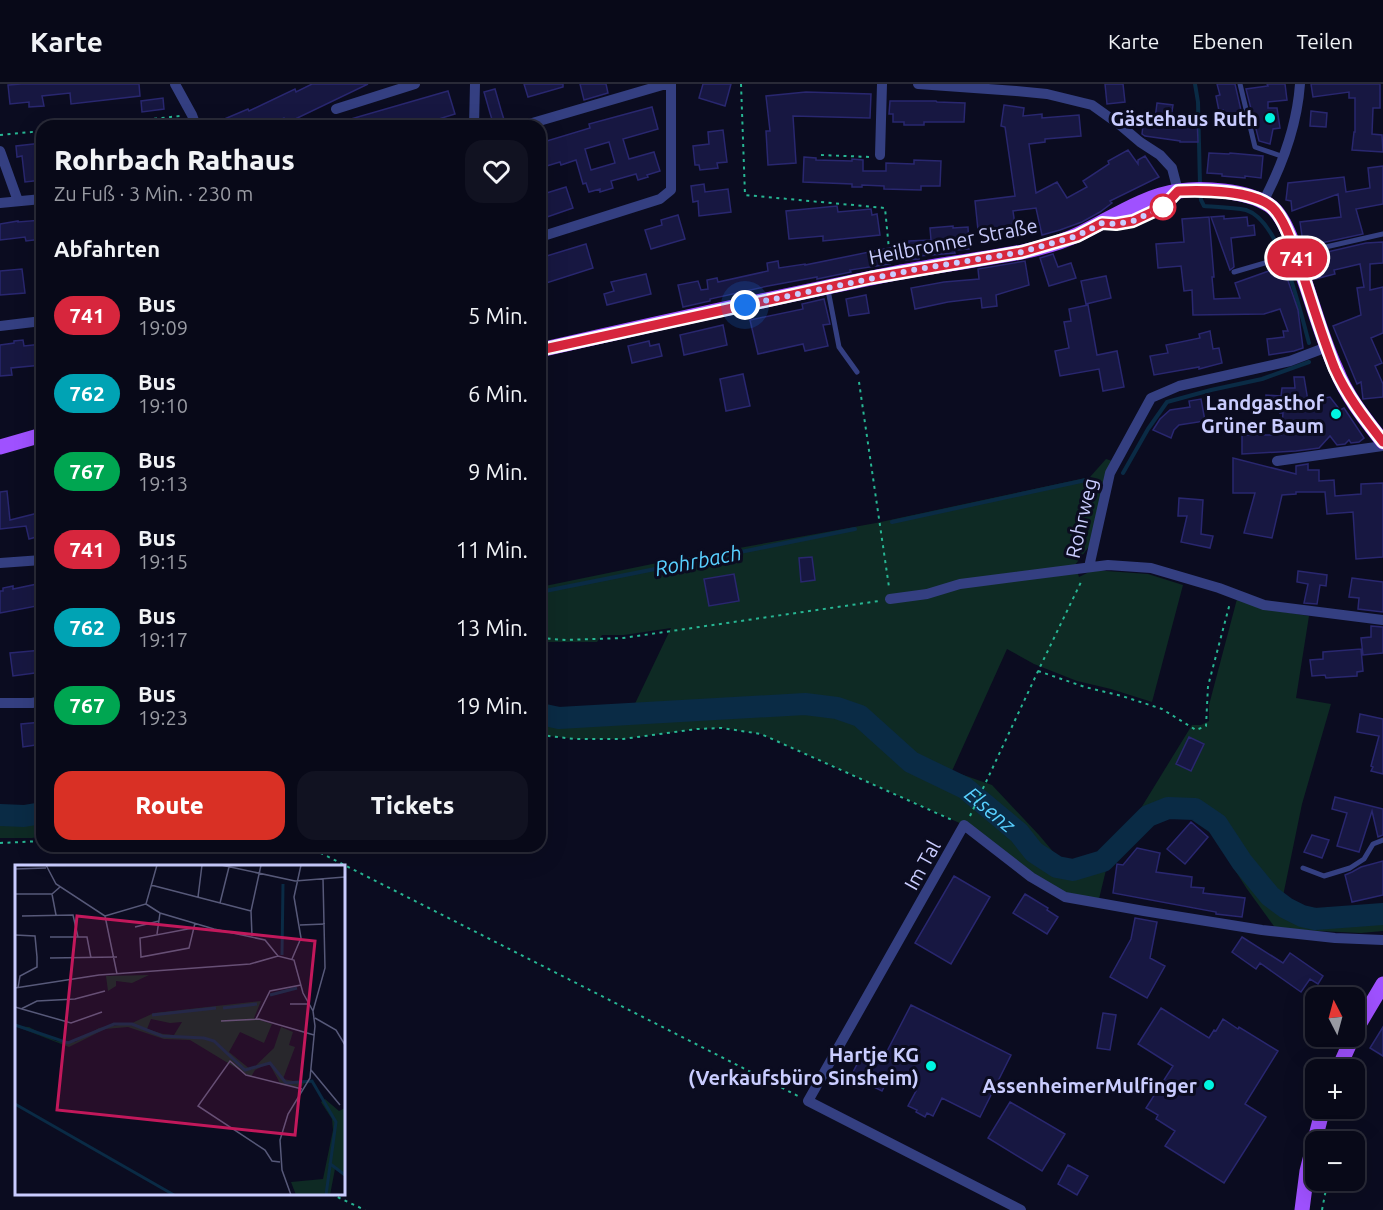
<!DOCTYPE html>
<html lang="de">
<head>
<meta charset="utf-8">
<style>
	:root { --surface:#080918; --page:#111221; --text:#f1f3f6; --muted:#989aa2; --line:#292a37; --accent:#d93025 }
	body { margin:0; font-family:Ubuntu,sans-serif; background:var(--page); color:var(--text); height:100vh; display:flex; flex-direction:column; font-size:22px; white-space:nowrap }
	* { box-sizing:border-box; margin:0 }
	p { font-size:20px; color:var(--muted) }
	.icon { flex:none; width:33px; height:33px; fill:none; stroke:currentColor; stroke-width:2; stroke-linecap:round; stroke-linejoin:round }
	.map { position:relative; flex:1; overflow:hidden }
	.drawer { position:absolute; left:36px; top:36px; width:510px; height:732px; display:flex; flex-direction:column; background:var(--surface); border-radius:18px; box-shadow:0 6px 24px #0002,0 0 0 2px var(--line) }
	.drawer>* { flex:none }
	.badge { padding:0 12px; border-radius:20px; font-size:21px; line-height:39px }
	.needle { width:39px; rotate:354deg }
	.buttons { position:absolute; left:1305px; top:903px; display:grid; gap:12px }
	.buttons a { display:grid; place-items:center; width:60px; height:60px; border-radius:12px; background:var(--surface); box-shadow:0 6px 24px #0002,0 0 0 2px var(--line); font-size:30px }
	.you { position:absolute; width:30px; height:30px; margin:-15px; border:4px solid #fff; border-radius:50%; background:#1a73e8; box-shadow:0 0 0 9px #1a73e833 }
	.map>.badge { position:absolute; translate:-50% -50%; box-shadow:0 0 0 3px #fff }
	h2 { padding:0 18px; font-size:22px; line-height:54px }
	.round { display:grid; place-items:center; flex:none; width:63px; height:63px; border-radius:18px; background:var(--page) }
	.head { display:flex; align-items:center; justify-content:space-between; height:102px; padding:0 18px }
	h1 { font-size:28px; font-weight:800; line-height:45px }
	.button { display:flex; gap:12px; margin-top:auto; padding:12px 18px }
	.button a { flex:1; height:69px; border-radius:18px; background:var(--accent); color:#fff; font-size:24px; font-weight:800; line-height:69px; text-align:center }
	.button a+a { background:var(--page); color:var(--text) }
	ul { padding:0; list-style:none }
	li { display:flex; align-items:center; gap:18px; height:78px; padding:0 18px }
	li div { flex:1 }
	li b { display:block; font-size:22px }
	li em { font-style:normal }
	li .badge { min-width:66px; font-weight:700; text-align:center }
	header { display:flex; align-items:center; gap:36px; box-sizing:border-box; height:84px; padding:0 30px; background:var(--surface); border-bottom:2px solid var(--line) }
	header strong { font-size:28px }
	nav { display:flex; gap:33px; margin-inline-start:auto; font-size:21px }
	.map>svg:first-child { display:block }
</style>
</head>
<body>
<header>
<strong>Karte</strong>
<nav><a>Karte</a><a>Ebenen</a><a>Teilen</a></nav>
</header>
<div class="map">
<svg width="1383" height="1126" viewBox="0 0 1383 1126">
	<rect width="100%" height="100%" fill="#0b0c20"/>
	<!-- green -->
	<path fill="#0e2a24" d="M1106,375L1112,377L1091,460L1075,481L1079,493L1093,486L1148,490L1183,501L1152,618L1111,605L1077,597L1034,580L1007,565L952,687L992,701L1039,751L1066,783L1090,779L1138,729L1192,641H1201L1209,637V621L1237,515L1260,524L1309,532L1296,614L1331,620L1302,720L1283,812L1310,827L1341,830L1383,827V847L1361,849L1276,845L1247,805L1208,744L1193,729L1163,731L1114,774L1106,786L1098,819L1065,813L964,741L761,650L722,644L697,645L623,655H575L540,651V621L567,627L632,626L671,544L624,551H602L597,558H540V503L657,479L876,439L1090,393Z
		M42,727V752L32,754H0V728L25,729Z"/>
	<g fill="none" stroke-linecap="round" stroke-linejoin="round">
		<!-- stream -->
		<path stroke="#0a2b45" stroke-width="4" d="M1195,0L1198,18L1200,101
			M1200,108L1201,116L1204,122C1217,123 1233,123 1246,126C1281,137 1300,227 1309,259
			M1123,389L1148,345L1167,318L1211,306L1262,295L1309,278
			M892,438L1086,396
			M540,508L855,445"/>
		<!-- river -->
		<g stroke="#0a2b45" stroke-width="22">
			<path id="s1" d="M540,630L559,634L805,620L837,624L860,632L911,678L965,704L1019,749L1034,768L1057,783L1073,786L1103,777L1148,732L1168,724L1195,725L1217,740L1242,778L1270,812L1286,824L1302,832L1315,835L1383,830"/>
			<path d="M0,731L24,732L42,729"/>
		</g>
	</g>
	<!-- building -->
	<path fill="#171741" stroke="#29276f" stroke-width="1.5" fill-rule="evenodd" d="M21,0H139L140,12L71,20L70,9L42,12L44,22L29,23V18L10,20L8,1Z
		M312,0H368L287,39L284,34L267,42H208L248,25L249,27L295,5L296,8Z
		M524,0H563V3L528,13Z
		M580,0H606L608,9L584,16Z
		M703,0H731L725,22L699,14Z
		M1105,0H1123L1125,18L1107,20Z
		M1217,0H1235L1243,35L1227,38L1223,26L1219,27L1216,12L1220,11Z
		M1267,0H1285L1287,16L1268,18V24H1277L1280,44L1273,45L1270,60L1259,57L1246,5L1268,2Z
		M1311,0H1380V24H1373L1372,50L1382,51L1383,68L1352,66L1354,48H1355V14H1349V8L1313,13Z
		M495,5L501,26L506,42H494L490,29L484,8Z
		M448,7L455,30L416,42H338L337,39Z
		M806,8L871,10L870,34L793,32L796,79L768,81L766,47H770L766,12Z
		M163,14L164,25L142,28L141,17Z
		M890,17H936L937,18L965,19L964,38H924V41H904V38H893V30H889Z
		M1157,19L1173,21L1171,34L1197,32L1198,58H1180V57L1145,52L1142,50L1144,34L1155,35Z
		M1004,21L1024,24L1023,32L1042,30V34L1079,31L1081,52L1045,55V58L1029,60L1036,109L1057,98L1067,114L1087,103L1083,97L1109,80L1108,77L1128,66L1138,80V76L1145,72L1159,93L1110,117L1112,119L1100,128L1082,138L1060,146L1042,151L1036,124L1013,127L1015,141L978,146L975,117L1015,112L1005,43L1001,42Z
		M652,23L658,45L623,55L629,75L654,68L660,87L647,91L648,93L638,96L636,90L611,97L613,104L600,108V105L589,108L586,99L583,100L576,76L561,81L560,78L540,84V59L590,44L589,40ZM609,58L615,79L591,86L585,65Z
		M1311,27L1327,29L1326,43L1310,42Z
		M723,46L727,78L717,79L718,84L700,86L699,81H695L693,62L709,60L708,48Z
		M42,59V96L25,98L22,72L17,73L16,62Z
		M1209,69L1229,70L1230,69L1263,72L1261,94L1245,92V94L1222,92V90L1207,89Z
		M804,73L816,74V76L852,77V75L863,76V87H886V79L914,80V76L941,77L940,102H921V106L884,105V102L862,101V103H852V100L803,98Z
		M1383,82V120L1356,125L1363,150L1307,162L1306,158L1303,159L1300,138L1341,133L1338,110L1292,127L1291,117L1286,116L1288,99L1344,93L1346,108L1370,104L1368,84Z
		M704,100L705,108L728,105L731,128L699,132L698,117L693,118L691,102Z
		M566,103L573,124L547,133L540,111Z
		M837,122L838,128L871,125L872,131L877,130L880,151L823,157V152L789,155L786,127Z
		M678,131L685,155L651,165L645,146L662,141L661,136Z
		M1224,132V135L1247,133L1248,142L1254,141L1255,151L1231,154L1234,183L1230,186L1211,133Z
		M1209,133L1214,193H1212L1214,215L1240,214L1235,199L1283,182L1298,226L1303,264L1294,267L1269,271L1267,255L1284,253L1283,247H1288L1280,225L1264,230L1193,231L1192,206L1184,207L1181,182L1158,184L1156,160L1184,158L1182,135Z
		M42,136V155L26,157L25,153L0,156V140L18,137V138Z
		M953,142V144L968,143L969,165L954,166L955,169L919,172V175L889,177L890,180L850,186L851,188L817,195V193L768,202L710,215V217L683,223L678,201L698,197L701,206L708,205L707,196L717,194L718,198L768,187L767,179L778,177L779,184L805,180V181L909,160V157L931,156L930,144Z
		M1383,158V179L1370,180V206L1383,203V249L1371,254L1382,279L1375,282L1383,300V313L1363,315L1361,298L1357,300L1333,242L1361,231L1357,204L1364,203L1360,180L1334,186L1335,190L1315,195L1310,172L1366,159Z
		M586,160L593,184L540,201V174Z
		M1053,170L1058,183L1071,179L1076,194L1049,202L1040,174Z
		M1025,177L1029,201L996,211L997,222L982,224L981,214L948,218L915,225L911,204L944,198L979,195L978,185Z
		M22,185L25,209L0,211V187Z
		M646,190L651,210L607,221L604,210L614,207L611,198Z
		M1106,192L1111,214L1086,220L1081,197Z
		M866,211L869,229L849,232L846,215Z
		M824,215L830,240L823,241L828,262L805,267L803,260L758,270L750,236L803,225L802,220Z
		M1088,221L1097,271L1117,267L1124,303L1103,307L1099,285L1060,292L1055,267L1069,264L1064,238L1071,237L1069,225Z
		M723,241L727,261L684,271L680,251Z
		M1210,247L1213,265L1219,264L1222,279L1199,285V283L1154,291L1150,272L1168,269L1166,261L1200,254L1199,250Z
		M23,256L24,262L42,260V281L11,284L12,291L0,292V261L14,259V257Z
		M649,257L650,262L659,260L662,272L632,279L628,262Z
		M743,290L750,322L726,327L720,295Z
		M1294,293H1304L1308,317L1330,313L1340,326L1344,324L1364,354L1359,358L1351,359L1349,356L1345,360L1337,361L1330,352L1319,364L1296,367L1242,370V351H1281L1283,329H1280L1281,323L1266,322V311L1281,312L1282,304H1295Z
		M1201,315L1205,337L1179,341L1174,346L1171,354L1153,346L1160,335L1170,326L1190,323L1189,317Z
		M1233,374L1296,390V382L1308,380V386H1319V397L1334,396L1335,412L1361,410V400L1383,399V473L1356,475L1353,428L1327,430L1325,408H1296V410L1282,411L1272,454L1244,449L1255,409H1233Z
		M7,407L10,436L42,428V449L39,450L40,452L29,455L26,442L0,445V408Z
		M1179,414L1203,416L1201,450L1213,452L1210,464L1181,458L1187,432H1178Z
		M812,473L815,496L801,498L799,474Z
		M1298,487L1327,491L1326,502L1320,501L1317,520L1304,519L1308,500L1297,498Z
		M734,490L739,517L709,522L704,495Z
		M1352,494L1383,498V528L1358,525L1359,514L1349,513Z
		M42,499V521L0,529V507H3V504L13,502V505Z
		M1371,542L1383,543V569L1363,571L1361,554L1371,553Z
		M1361,565L1363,587L1357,588V592L1326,594L1325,591L1312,592L1310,576L1323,575V568Z
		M42,566V588L13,592L10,569Z
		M1360,630L1383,635V690L1371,687L1373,683L1371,682L1379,652L1357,648Z
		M42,638V660L23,663L21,640Z
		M1189,653L1204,660L1191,687L1176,680Z
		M1335,713L1383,725V751L1378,753L1372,727L1359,768L1337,762L1347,729L1332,725Z
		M1191,738L1208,753L1185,780L1167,765Z
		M1312,751L1329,756L1322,774L1304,768Z
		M1137,764L1160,769L1156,788L1192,793L1191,803L1204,804L1203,809L1245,814L1242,833L1216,830V828L1113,809L1117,780L1123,781Z
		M1383,777V811L1352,818L1345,791L1352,788L1361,783Z
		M954,792L990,813L951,880L915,859Z
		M1025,810L1048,824L1047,826L1058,833L1047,850L1013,829Z
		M1135,834L1157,838L1150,874L1165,882L1147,914L1110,893L1131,855Z
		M1242,853L1283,879L1290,869L1323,892L1318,900L1310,895L1301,908L1260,879L1256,885L1232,868Z
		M911,921L1011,971L980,1033L942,1014L933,1032L927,1029L925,1033L916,1028L917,1026L908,1022L916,1007L889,993L882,1007L851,992L866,963L884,973Z
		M1161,924L1209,954L1214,946L1216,947L1223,935L1238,945L1239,943L1278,967L1245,1020L1266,1033L1224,1099L1165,1062L1175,1047L1156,1035L1158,1031L1146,1024L1173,982L1138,960Z
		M1103,929L1116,931L1110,966L1097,964Z
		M1383,943V972L1370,964Z
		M1010,1018L1065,1050L1042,1087L988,1054Z
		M1068,1081L1088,1092L1077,1111L1058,1100Z"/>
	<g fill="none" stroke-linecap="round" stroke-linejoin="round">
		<!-- path -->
		<path stroke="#27b693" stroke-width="2" stroke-dasharray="3 4.5" stroke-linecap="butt" d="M741,0L745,111L885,124L890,176
			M87,42L180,32
			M326,42L340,38
			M0,51L42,47
			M821,71L869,73
			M859,298L889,503
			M540,554L566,556L623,554L879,517
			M1038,587L1085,603L1122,612L1162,625L1196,646L1206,642L1208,602L1230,519
			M540,651L575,655H623L697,645L722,644L761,650L952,736
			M970,732L1040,583L1082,496
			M0,759L42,757
			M307,762L798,1012
			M331,1110L365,1126
			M1322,1126L1327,1100L1322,1096"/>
		<!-- lane -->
		<path stroke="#343f81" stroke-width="5" d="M1240,0L1255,63L1284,73
			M1110,140C1124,141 1151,132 1163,123C1167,121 1170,116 1173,112
			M1234,188L1295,170L1383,150
			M828,206L839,263L857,288
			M1303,784L1324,792L1350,784L1364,775L1373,760L1383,756"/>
		<!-- street -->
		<path stroke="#343f81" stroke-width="10" d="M175,0L192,31L196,42
			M918,0L1016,7L1047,10L1092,21L1120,41L1140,58L1160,71L1172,84L1178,107
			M336,25L415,0
			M474,42L475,0
			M522,42L666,0
			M0,67L18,117
			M880,71L882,0
			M1263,118C1283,80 1297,42 1300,0
			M0,119L42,115
			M540,153L660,115L671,106V0
			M0,242L42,237
			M1277,377L1383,362
			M0,479L42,476
			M1089,483L1110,389L1151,314L1179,302L1290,277L1327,263
			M890,515L927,510L960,500L1108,481L1151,484L1219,504L1264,521L1383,536
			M0,619H32L42,617
			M1021,1126L808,1017L964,741L1031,793L1065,813L1144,827L1262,846L1335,854L1383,856"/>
		<!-- primary -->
		<path stroke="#9f51ff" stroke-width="15" d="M540,266C658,239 777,213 896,189C938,181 980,176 1022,168C1041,164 1063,158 1081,149C1112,134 1143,112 1179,107C1203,103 1248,107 1269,121C1288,133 1298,177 1305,198C1315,227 1323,257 1336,285C1347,313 1365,335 1383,358
			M0,363L42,351
			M1354,949L1383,900
			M1338,986L1353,952
			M1302,1126L1307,1087L1323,1024"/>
	</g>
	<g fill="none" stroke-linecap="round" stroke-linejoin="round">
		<!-- line casing -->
		<g stroke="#fff" stroke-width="14">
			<path id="line" d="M540,266L870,194L1022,168L1077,152L1102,139L1116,140L1133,137L1163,123L1178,107C1202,106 1252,106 1272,123C1286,136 1294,166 1301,185C1312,218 1322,253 1335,285C1347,312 1365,335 1383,358"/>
		</g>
		<!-- line -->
		<use href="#line" stroke="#d7263d" stroke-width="9"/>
		<!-- walk -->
		<path stroke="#cacdff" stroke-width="6" stroke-dasharray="0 10.8" d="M745,221L913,186L1022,168L1077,152L1102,139L1116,140L1133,137L1163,123"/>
	</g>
	<!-- markers -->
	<g fill="#00f5e1" stroke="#0b0c20" stroke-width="2">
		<circle cx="1270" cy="34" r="6"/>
		<circle cx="1336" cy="330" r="6"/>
		<circle cx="931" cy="982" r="6"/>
		<circle cx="1209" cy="1001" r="6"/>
	</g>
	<circle fill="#fff" stroke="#d7263d" stroke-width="3" cx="1163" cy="123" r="12"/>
	<g text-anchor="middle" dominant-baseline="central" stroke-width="6" stroke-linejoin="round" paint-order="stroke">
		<!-- poi labels -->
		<g font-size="20" font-weight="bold" fill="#cacdff" stroke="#0b0c20" text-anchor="end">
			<text x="1258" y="34">Gästehaus Ruth</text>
			<text x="1324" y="318">Landgasthof<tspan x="1324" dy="23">Grüner Baum</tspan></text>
			<text x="919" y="970">Hartje KG<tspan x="919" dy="23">(Verkaufsbüro Sinsheim)</tspan></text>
			<text x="1197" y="1001">AssenheimerMulfinger</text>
		</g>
		<!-- street labels -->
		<g font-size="20" fill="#cacdff" stroke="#0b0c20">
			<text transform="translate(953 157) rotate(-11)">Heilbronner Straße</text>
			<text transform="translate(1081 434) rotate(-77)">Rohrweg</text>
			<text transform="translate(922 781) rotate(-61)">Im Tal</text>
		</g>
		<!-- water labels -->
		<g font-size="21" font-style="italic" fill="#58d0ff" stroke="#0b0c20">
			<text transform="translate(698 476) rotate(-11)">Rohrbach</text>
			<text stroke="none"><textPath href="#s1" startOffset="484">Elsenz</textPath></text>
		</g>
	</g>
	<!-- overview -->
	<g transform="translate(15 781)">
		<rect width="330" height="330" fill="#0b0c20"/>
		<path d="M134,110L117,118L101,116V121L93,126L91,111ZM246,136L239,153L257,159L249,178L225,167L214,187L236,205L259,183L266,162L278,167L274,180L280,182L268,214L290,218L286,222L266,220L254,198L240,205L236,212L175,175L149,174L113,162L90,164L54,182L0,161L14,162L41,176L60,177L84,163L117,158L139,148ZM136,154L155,158L167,157L159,170L148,169L132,164ZM310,234L324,246L330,243V312L320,304L315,330H281L276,317L308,314L318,265L317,254L306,237Z" fill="#0e2a24" fill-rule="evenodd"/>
		<path fill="none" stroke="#0a2b45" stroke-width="3" d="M267,90L268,19M255,130L282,123M208,143L242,139M137,150L201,143M0,160L53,178L99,159H117L147,171L189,173L199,176L230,205L255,198L271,218L297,216L321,257L311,330M0,239L159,330M314,298L330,310"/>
		<path fill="none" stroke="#575979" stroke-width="1.5" d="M31,0L41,19L90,51L102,109M206,0L280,16L330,12M0,4L31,3M136,20L236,46M0,29H37L45,22M37,29L41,50M183,32L187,0M205,38L214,2M131,39L145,48L199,64L250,75L263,91M7,51L58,50L63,72M90,51L131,39L142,0M285,60L310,59M120,62L144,56M178,63L125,73L126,92L174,83L180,58M142,69L145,48M0,70L20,71L22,92V102L5,111L3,123M237,71L236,46L246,0M35,72H72L76,93M35,93L102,92M277,94L286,73L279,32L286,0M0,123L84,110L235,99L263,91L279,95L288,128L298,146L300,161L295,213L273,249L265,275L267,305L276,330M275,139H294M0,142L56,158L87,147M6,144L22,136L60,134L90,126M298,146L310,103L308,14M300,153L321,165L330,180M241,154L255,126L286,120M206,156L244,154L299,170M296,205L325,240M265,297L257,296L250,285L183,241L215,196L231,210L287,224"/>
		<path fill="#c2185b" fill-opacity="0.15" stroke="#c2185b" stroke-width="3" d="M62,51L300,76L280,270L42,245Z"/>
		<rect width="330" height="330" fill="none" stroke="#cacdff" stroke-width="3"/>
	</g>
</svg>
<div class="buttons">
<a><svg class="needle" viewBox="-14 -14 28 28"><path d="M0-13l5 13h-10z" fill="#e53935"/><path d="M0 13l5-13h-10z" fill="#989aa2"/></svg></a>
<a>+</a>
<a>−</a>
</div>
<div class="you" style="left:745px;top:221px"></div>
<b class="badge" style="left:1297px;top:174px;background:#d7263d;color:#fff">741</b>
<section class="drawer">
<div class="head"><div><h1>Rohrbach Rathaus</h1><p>Zu Fuß · 3 Min. · 230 m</p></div><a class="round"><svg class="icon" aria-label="heart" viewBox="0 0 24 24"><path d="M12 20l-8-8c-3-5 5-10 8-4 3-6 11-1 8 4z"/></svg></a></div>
<h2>Abfahrten</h2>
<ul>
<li><span class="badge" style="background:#d7263d;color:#fff">741</span><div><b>Bus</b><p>19:09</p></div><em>5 Min.</em></li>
<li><span class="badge" style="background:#00a3b4;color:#fff">762</span><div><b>Bus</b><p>19:10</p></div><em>6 Min.</em></li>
<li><span class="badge" style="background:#00a651;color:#fff">767</span><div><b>Bus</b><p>19:13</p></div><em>9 Min.</em></li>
<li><span class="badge" style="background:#d7263d;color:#fff">741</span><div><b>Bus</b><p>19:15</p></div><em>11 Min.</em></li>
<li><span class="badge" style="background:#00a3b4;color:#fff">762</span><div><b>Bus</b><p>19:17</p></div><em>13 Min.</em></li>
<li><span class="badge" style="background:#00a651;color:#fff">767</span><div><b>Bus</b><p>19:23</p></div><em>19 Min.</em></li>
</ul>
<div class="button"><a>Route</a><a>Tickets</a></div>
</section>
</div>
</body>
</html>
